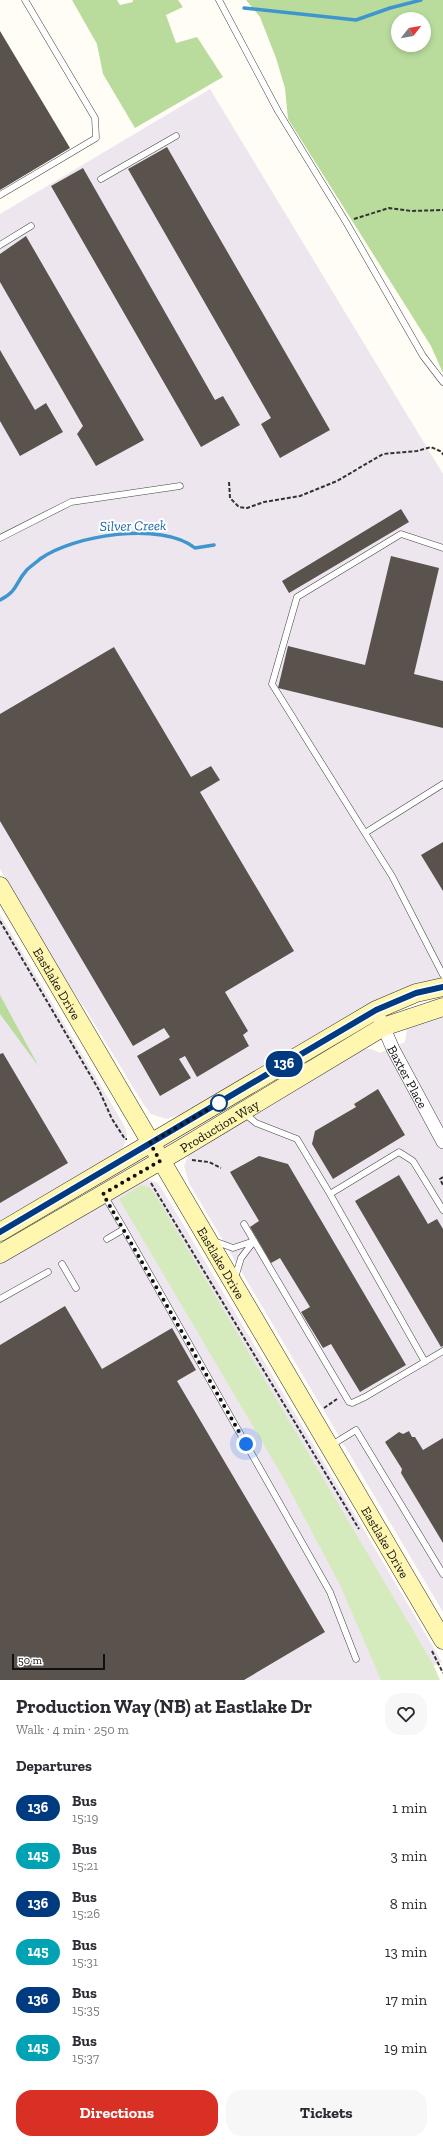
<!DOCTYPE html>
<html lang="en">
<head>
<meta charset="utf-8">
<style>
	:root { --surface:#fff; --page:#f7f7f7; --text:#2b2b33; --muted:#7c7c81; --accent:#d93025 }
	body { margin:0; font-family:"Zilla Slab",serif; background:var(--page); color:var(--text); height:100vh; display:flex; flex-direction:column; font-size:15px; white-space:nowrap }
	* { box-sizing:border-box; margin:0 }
	p { font-size:13px; color:var(--muted) }
	.icon { flex:none; width:22px; height:22px; fill:none; stroke:currentColor; stroke-width:2; stroke-linecap:round; stroke-linejoin:round }
	.map { position:relative; height:1680px; overflow:hidden }
	.panel { display:flex; flex-direction:column; background:var(--surface); flex:1 }
	.panel>* { flex:none }
	.badge { padding:0 8px; border-radius:13px; font-size:14px; line-height:26px }
	.needle { width:26px; rotate:59deg }
	.controls { position:absolute; left:391px; top:12px; display:grid; gap:8px }
	.controls a { display:grid; place-items:center; width:40px; height:40px; border-radius:50%; background:var(--surface); box-shadow:0 2px 6px #0003; font-size:20px }
	.scale { position:absolute; left:12px; bottom:10px; width:93px; box-sizing:border-box; padding-left:4px; border:2px solid #111; border-top:0; font-size:11px; line-height:14px; white-space:nowrap; color:#111; -webkit-text-stroke:3px #fff; paint-order:stroke }
	.you { position:absolute; width:20px; height:20px; margin:-10px; border:3px solid #fff; border-radius:50%; background:#1a73e8; box-shadow:0 0 0 6px #1a73e833 }
	.map>.badge { position:absolute; translate:-50% -50%; box-shadow:0 0 0 2px #fff }
	h2 { padding:0 16px; font-size:15px; line-height:36px }
	.round { display:grid; place-items:center; flex:none; width:42px; height:42px; border-radius:16px; background:var(--page) }
	.head { display:flex; align-items:center; justify-content:space-between; height:68px; padding:0 16px }
	h1 { font-size:19px; font-weight:800; line-height:30px }
	.action { display:flex; gap:8px; margin-top:auto; padding:8px 16px }
	.action a { flex:1; height:46px; border-radius:16px; background:var(--accent); color:#fff; font-size:16px; font-weight:800; line-height:46px; text-align:center }
	.action a+a { background:var(--page); color:var(--text) }
	ul { padding:0; list-style:none }
	li { display:flex; align-items:center; gap:12px; height:48px; padding:0 16px }
	li div { flex:1 }
	li b { display:block; font-size:15px }
	li em { font-style:normal }
	li .badge { min-width:44px; font-weight:700; text-align:center }
	.map>svg:first-child { display:block }
</style>
</head>
<body>
<div class="map">
<svg width="443" height="1680" viewBox="0 0 443 1680">
	<rect width="100%" height="100%" fill="#fffdf5"/>
	<!-- industrial -->
	<path fill="#eee6ef" d="M210,89L443,474V981L416,985L364,1006L180,1115L166,1119L151,1114L144,1105L86,1010L70,987L0,869V214Z
		M0,914L125,1127L127,1136L124,1146L119,1151L0,1221Z
		M443,1015V1612L189,1183L184,1166L190,1151L362,1049H371L380,1053L405,1042L407,1028Z
		M147,1179L157,1183L162,1189L442,1662L402,1680H0V1259Z"/>
	<!-- green -->
	<path fill="#d5ebbd" d="M141,1185L149,1187L155,1194L433,1664L440,1680H381L340,1585L284,1479L119,1199Z"/>
	<!-- forest -->
	<path fill="#b9dc9c" fill-rule="evenodd" d="M72,0H117L120,5L133,2V0H178L183,7L166,15L176,43L197,37L223,77L135,128L103,74L97,44Z
		M246,0H443V373L431,346L288,119L285,88L276,58L260,17ZM398,19H424V45H398Z
		M0,995L39,1067L0,1014Z"/>
	<g fill="none" stroke-linecap="round" stroke-linejoin="round">
		<!-- stream -->
		<path stroke="#3f96cf" stroke-width="3.5" d="M244,8L356,20L390,8L421,0
			M0,600C18,591 15,583 26,571C29,567 36,563 40,559C73,535 162,521 195,548L214,545"/>
	</g>
	<!-- building -->
	<path fill="#5a524d" d="M0,31L70,148L0,190Z
		M167,147L330,430L280,458L261,424L271,418L128,169Z
		M83,168L215,400L223,396L240,425L201,447L51,186Z
		M26,236L144,440L96,466L77,434L83,426L0,282V254Z
		M0,350L35,410L46,403L63,432L20,456L0,421Z
		M401,509L409,522L289,593L282,581Z
		M391,556L439,568L414,674L443,681V728L278,688L288,646L365,665Z
		M114,647L191,777L211,766L220,780L200,792L294,951L225,992L248,1031L243,1035L249,1046L197,1077L185,1056L179,1059L191,1078L160,1096L137,1056L170,1037L164,1028L133,1046L0,821V714Z
		M443,842V891L421,855Z
		M3,1053L68,1163L0,1203V1054Z
		M378,1089L405,1135L333,1179L312,1144L315,1131L356,1107L354,1104Z
		M259,1156L288,1164L406,1365L360,1392L331,1344L323,1348L301,1312L310,1307L280,1258L271,1263L250,1227L259,1221L230,1172Z
		M399,1175L428,1224L437,1219L443,1229V1346L441,1347L355,1201Z
		M65,1306L102,1369L172,1328L196,1370L177,1381L325,1632L244,1680H0V1345Z
		M409,1431L412,1437H415L423,1450L443,1438V1543L401,1473L402,1469L385,1442L399,1432L403,1434Z"/>
	<g fill="none" stroke-linecap="round" stroke-linejoin="round">
		<!-- lane casing -->
		<g stroke="#444" stroke-width="7">
			<path id="lane" d="M219,0L278,111L346,222L423,356L443,382
				M101,179L176,136
				M0,195L96,138L95,118L25,0
				M0,245L31,226
				M0,538L71,502L180,486
				M443,548L401,534L297,597L272,684L365,833L443,784
				M365,833L392,876L443,975
				M244,1113L256,1123L297,1139L330,1194L399,1152L413,1161L443,1210
				M330,1194L425,1362
				M104,1195L124,1229L107,1239
				M244,1224L349,1402L352,1403L365,1397L443,1351
				M124,1229L330,1592L356,1659
				M214,1241L233,1248L254,1241
				M62,1264L76,1288
				M235,1278L241,1258L254,1241
				M0,1299L48,1272
				M330,1446L356,1430L443,1574"/>
		</g>
		<!-- street casing -->
		<g stroke="#444" stroke-width="14">
			<g id="street">
				<path id="s1" d="M380,1019L393,1049L443,1142"/>
			</g>
		</g>
		<!-- secondary casing -->
		<g stroke="#333" stroke-width="19">
			<g id="secondary">
				<path id="s2" d="M0,886L443,1640"/>
				<path d="M0,1232L376,1010L416,993L443,987"/>
				<path id="s3" d="M0,1254L179,1150L383,1027L443,1007"/>
			</g>
		</g>
		<!-- path -->
		<path stroke="#333" stroke-width="2" stroke-dasharray="4 2" stroke-linecap="butt" d="M354,219L389,208L411,211L443,210
			M229,482L230,498L239,507L247,508L264,502L300,496L337,481L383,454L417,451L431,447L442,452L443,455
			M0,921L99,1090L112,1119L125,1139H127
			M192,1160L209,1162L221,1168
			M443,1177L440,1179L443,1185
			M151,1183L359,1529
			M324,1408L337,1399
			M432,1651L443,1673"/>
		<!-- lane -->
		<use href="#lane" stroke="#fff" stroke-width="6"/>
		<!-- street -->
		<use href="#street" stroke="#fff" stroke-width="13"/>
		<!-- secondary -->
		<use href="#secondary" stroke="#fff6b0" stroke-width="18"/>
	</g>
	<g fill="none" stroke-linecap="round" stroke-linejoin="round">
		<!-- line casing -->
		<g stroke="#fff" stroke-width="9">
			<path id="line" d="M0,1232L376,1010L416,993L443,987"/>
		</g>
		<!-- line -->
		<use href="#line" stroke="#003b80" stroke-width="6"/>
		<!-- walk -->
		<path stroke="#111" stroke-width="4" stroke-dasharray="0 7.2" d="M219,1103L150,1143L160,1161L103,1194L246,1444"/>
	</g>
	<!-- markers -->
	<circle fill="#fff" stroke="#003b80" stroke-width="2" cx="219" cy="1103" r="8"/>
	<g text-anchor="middle" dominant-baseline="central" stroke-width="4" stroke-linejoin="round" paint-order="stroke">
		<!-- street labels -->
		<g font-size="13" fill="#111" stroke="#fff">
			<text stroke="none"><textPath href="#s2" startOffset="113">Eastlake Drive</textPath></text>
			<text stroke="none"><textPath href="#s1" startOffset="64">Baxter Place</textPath></text>
			<text stroke="none"><textPath href="#s3" startOffset="254">Production Way</textPath></text>
			<text stroke="none"><textPath href="#s2" startOffset="437">Eastlake Drive</textPath></text>
			<text stroke="none"><textPath href="#s2" startOffset="761">Eastlake Drive</textPath></text>
		</g>
		<!-- water labels -->
		<g font-size="14" font-style="italic" fill="#1768a6" stroke="#fff">
			<text transform="translate(133 526) rotate(-1)">Silver Creek</text>
		</g>
	</g>
</svg>
<div class="controls">
<a><svg class="needle" viewBox="-14 -14 28 28"><path d="M0-13l5 13h-10z" fill="#e53935"/><path d="M0 13l5-13h-10z" fill="#7c7c81"/></svg></a>
</div>
<div class="scale">50 m</div>
<div class="you" style="left:246px;top:1444px"></div>
<b class="badge" style="left:284px;top:1064px;background:#003b80;color:#fff">136</b>
</div>
<section class="panel">
<div class="head"><div><h1>Production Way (NB) at Eastlake Dr</h1><p>Walk · 4 min · 250 m</p></div><a class="round"><svg class="icon" aria-label="heart" viewBox="0 0 24 24"><path d="M12 20l-8-8c-3-5 5-10 8-4 3-6 11-1 8 4z"/></svg></a></div>
<h2>Departures</h2>
<ul>
<li><span class="badge" style="background:#003b80;color:#fff">136</span><div><b>Bus</b><p>15:19</p></div><em>1 min</em></li>
<li><span class="badge" style="background:#00a3b4;color:#fff">145</span><div><b>Bus</b><p>15:21</p></div><em>3 min</em></li>
<li><span class="badge" style="background:#003b80;color:#fff">136</span><div><b>Bus</b><p>15:26</p></div><em>8 min</em></li>
<li><span class="badge" style="background:#00a3b4;color:#fff">145</span><div><b>Bus</b><p>15:31</p></div><em>13 min</em></li>
<li><span class="badge" style="background:#003b80;color:#fff">136</span><div><b>Bus</b><p>15:35</p></div><em>17 min</em></li>
<li><span class="badge" style="background:#00a3b4;color:#fff">145</span><div><b>Bus</b><p>15:37</p></div><em>19 min</em></li>
</ul>
<div class="action"><a>Directions</a><a>Tickets</a></div>
</section>
</body>
</html>
